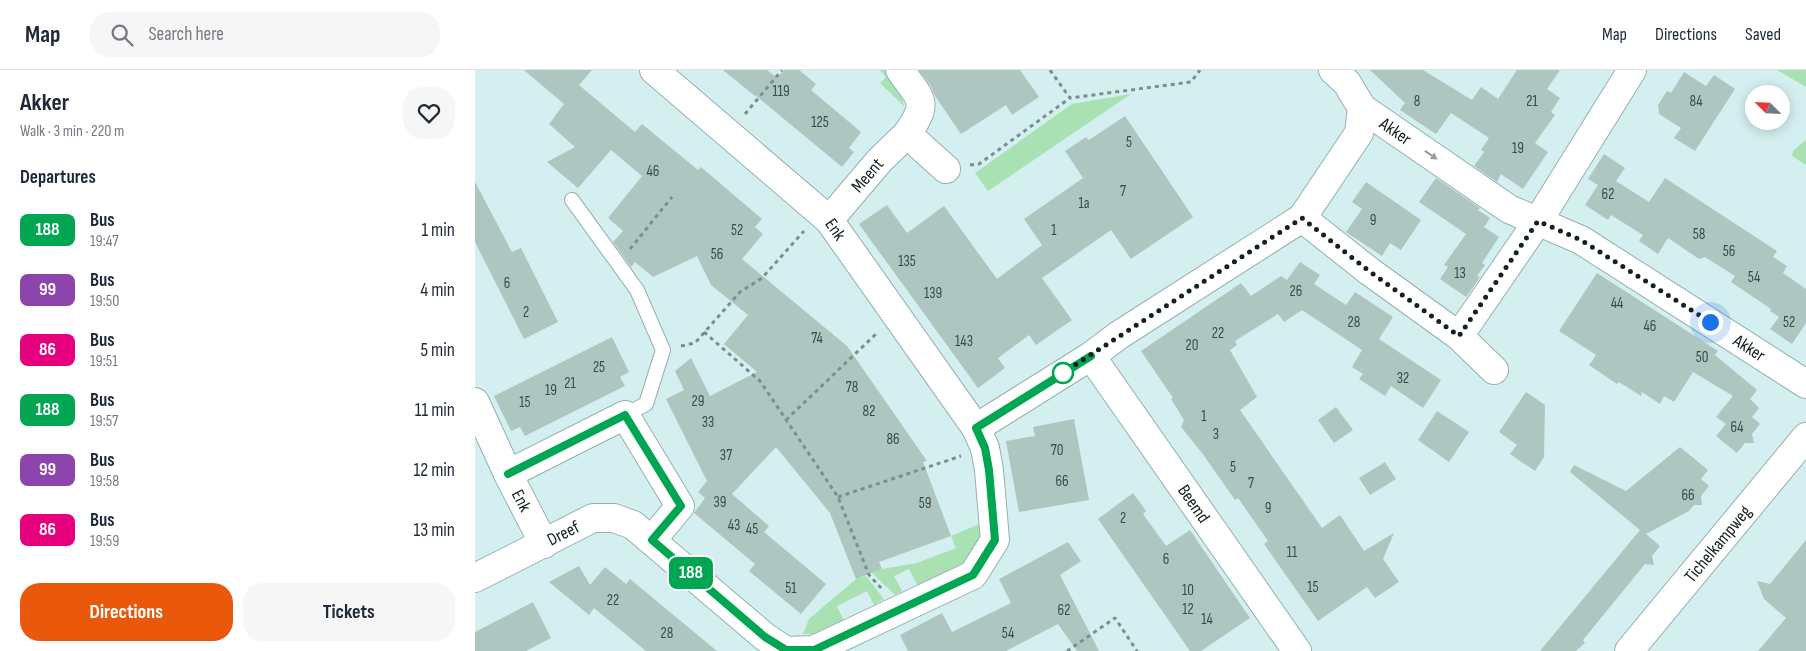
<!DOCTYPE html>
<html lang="en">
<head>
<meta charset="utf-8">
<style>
	:root { --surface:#fff; --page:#f6f6f7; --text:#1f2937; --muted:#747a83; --line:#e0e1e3; --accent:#ea580c }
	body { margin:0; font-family:"Sofia Sans Condensed",sans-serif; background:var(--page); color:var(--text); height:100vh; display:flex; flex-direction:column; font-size:19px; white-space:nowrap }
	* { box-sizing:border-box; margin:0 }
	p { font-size:16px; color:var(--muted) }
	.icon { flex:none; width:28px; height:28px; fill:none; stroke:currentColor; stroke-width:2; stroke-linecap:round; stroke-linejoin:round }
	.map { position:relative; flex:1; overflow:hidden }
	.panel { display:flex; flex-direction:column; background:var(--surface); width:475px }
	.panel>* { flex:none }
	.badge { padding:0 10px; border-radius:8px; font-size:18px; line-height:32px }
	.needle { width:32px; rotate:294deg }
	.controls { position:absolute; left:1270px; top:15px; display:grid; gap:10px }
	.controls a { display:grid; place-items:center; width:45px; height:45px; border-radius:50%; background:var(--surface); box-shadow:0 2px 12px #0003; font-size:25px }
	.you { position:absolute; width:25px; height:25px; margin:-12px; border:4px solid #fff; border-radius:50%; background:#1a73e8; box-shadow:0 0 0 8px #1a73e833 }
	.map>.badge { position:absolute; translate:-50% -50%; box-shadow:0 0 0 2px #fff }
	h2 { padding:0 20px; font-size:19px; line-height:45px }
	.round { display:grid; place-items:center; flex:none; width:52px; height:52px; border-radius:20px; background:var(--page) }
	.headline { display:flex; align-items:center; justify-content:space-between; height:85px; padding:0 20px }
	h1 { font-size:24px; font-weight:700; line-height:38px }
	.action { display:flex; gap:10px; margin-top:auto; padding:10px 20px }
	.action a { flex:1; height:58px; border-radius:20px; background:var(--accent); color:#fff; font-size:20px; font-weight:700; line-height:58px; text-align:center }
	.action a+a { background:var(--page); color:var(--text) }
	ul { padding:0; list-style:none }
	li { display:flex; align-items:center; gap:15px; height:60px; padding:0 20px }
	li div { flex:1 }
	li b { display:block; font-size:19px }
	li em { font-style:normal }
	li .badge { min-width:55px; font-weight:700; text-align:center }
	header { display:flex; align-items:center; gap:30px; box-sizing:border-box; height:70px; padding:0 25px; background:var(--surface); border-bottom:1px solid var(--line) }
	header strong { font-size:24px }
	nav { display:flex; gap:28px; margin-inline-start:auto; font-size:18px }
	.search { width:350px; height:45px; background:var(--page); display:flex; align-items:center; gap:12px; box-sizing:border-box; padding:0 18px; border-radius:20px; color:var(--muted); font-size:19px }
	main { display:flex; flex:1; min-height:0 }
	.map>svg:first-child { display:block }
</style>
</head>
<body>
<header>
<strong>Map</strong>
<div class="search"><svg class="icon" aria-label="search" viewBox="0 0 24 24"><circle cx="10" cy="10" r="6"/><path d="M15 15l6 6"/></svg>Search here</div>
<nav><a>Map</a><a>Directions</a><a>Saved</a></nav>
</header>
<main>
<section class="panel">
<div class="headline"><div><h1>Akker</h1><p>Walk · 3 min · 220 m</p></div><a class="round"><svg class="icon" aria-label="heart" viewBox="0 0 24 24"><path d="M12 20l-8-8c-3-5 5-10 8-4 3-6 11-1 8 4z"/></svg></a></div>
<h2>Departures</h2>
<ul>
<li><span class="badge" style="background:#00a651;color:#fff">188</span><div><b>Bus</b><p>19:47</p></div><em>1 min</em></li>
<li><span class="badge" style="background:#8e44ad;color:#fff">99</span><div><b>Bus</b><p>19:50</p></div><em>4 min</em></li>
<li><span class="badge" style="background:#e6007e;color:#fff">86</span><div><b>Bus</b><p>19:51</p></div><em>5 min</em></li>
<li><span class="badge" style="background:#00a651;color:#fff">188</span><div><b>Bus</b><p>19:57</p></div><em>11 min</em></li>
<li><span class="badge" style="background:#8e44ad;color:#fff">99</span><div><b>Bus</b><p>19:58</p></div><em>12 min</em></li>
<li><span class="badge" style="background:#e6007e;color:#fff">86</span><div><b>Bus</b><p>19:59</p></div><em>13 min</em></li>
</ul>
<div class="action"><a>Directions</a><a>Tickets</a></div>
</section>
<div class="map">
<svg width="1331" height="581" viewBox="0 0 1331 581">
	<rect width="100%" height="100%" fill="#d3eff0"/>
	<!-- green -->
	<path fill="#a9e1b3" d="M405,0H412L425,18L429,36L405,13L411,7Z
		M1302,0H1331V17Z
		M656,24L513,121L500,103L597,34Z
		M1331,70V95L1317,86L1318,81Z
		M504,454L506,471L491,492L443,516L434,499L419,506L427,521L420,525L397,503L407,499L442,493L481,478L476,466Z
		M391,506L409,529L399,535L392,521L362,536L370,553L346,564H328L334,549L381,509Z"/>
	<!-- building -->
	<path fill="#adc6bf" d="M49,0H117L104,15L123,31L160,62L167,54L223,100L226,97L287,149L280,157L288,164L267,189L372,276L452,391L448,392L476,466L404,492L407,499L381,509L355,443L301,377L257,424L294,456L289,462L351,514L326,544L274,501L280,494L219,443L230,428L223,422L232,411L191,329L209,320L200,301L216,288L235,326L282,302L249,274L273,245L236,215L222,186L178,207L160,192L156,197L138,172L148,161L133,148L167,106L136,80L103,118L72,92L100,77L74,54L89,34Z
		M248,0H292L302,8L309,0H324L341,14L336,20L386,62L374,78L379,82L367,97L280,25V26Z
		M444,0H545L564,27L537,45L531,35L486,64L460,26L456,16Z
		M895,0H948L997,30L1006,17L1023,29L1042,0H1085L1072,19L1085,28L1076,42L1080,45L1060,73L1073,82L1048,119L1026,104L1022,112L999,96L1009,82L1006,80L1014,68L976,43L961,64L925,40L930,33Z
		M1209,2L1231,16L1239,5L1260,19L1220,81L1199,68L1206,58L1184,44L1183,35L1192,21L1196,23Z
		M650,46L718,147L656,189L636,160L567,208L597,250L561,275L554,265L523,288L530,298L503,318L384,154L412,135L432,163L469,136L522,209L567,175L549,149L608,108L590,81L611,67L614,70Z
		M1129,84L1150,98L1141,111L1174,132L1190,108L1302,181L1298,187L1312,196L1308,203L1331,219V253L1317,274L1295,259L1304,247L1295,241L1296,239L1256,212L1260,206L1230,187L1224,189L1193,168L1183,184L1164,171L1168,165L1136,145L1133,150L1110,135L1123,115L1113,109Z
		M961,108L1005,138L1003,140L1015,148L1009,157L1024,167L1007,193L1010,195L1002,206L1005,207L991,227L965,209L973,197L969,195L991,164L944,132Z
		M0,112L37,182L46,178L83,252L49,269L0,172Z
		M891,112L946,150L926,180L915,173L907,186L871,162L887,139L877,132Z
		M825,192L845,205L839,214L871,235L880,222L918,247L904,269L966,310L948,338L916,316L910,326L884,309L888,304L877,297L887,280L827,240L809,252L803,244L760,271L762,275L755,280L782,327L765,340L847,458L865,445L889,481L919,463L908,489L924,512L900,528L892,517L843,551L789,474L793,471L763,428L760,430L727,383L706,357L709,350L696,329L698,328L666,281L766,213L776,226L806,206L812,210Z
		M1122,203L1243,281L1240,285L1282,320L1275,329L1284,338L1277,347L1285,354L1277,364L1279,373H1270L1262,383L1241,366L1251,354L1241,347L1258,326L1218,302L1199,332L1189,326L1185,334L1167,322L1166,326L1144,312L1142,314L1114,295L1121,285L1084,261Z
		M137,267L154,302L145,307L150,316L50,366L45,357L36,361L19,326Z
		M1051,322L1070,335L1069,387L1060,401L1035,384L1042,375L1024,362Z
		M861,337L878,360L859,373L843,350Z
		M962,341L994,362L974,392L943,370Z
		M599,349L614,430L544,442L531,371L560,366L558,357Z
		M1205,377L1233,400L1226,409L1234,416L1226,426L1227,435H1219L1214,441L1171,464L1185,476L1177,486L1179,495L1170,494L1108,570L1110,573L1101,581H1065L1165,460L1095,402L1099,395L1151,421Z
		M910,392L921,409L895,425L884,408Z
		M658,423L671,441L668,444L691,476L715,460L775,548L726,581H715L623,449Z
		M1331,470V581H1283L1311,548L1289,529L1282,511L1295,514Z
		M593,472L606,491L585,505L624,581H602L583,554L531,581H433L425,565L467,543L477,562L536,533L524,509Z
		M104,496L115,515L130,497L151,514L155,509L242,581H171L119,538L114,545L74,512Z
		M58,532L76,568L51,581H0V562Z"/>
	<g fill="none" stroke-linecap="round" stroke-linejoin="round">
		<!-- lane casing -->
		<g stroke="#95b0b1" stroke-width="16">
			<path id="lane" d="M97,130L162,220L188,280L171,334L150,345"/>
		</g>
		<!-- street casing -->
		<g stroke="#95b0b1" stroke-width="30">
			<g id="street">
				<path id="s1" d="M179,0L354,150L501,358"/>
				<path d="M425,0C446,30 455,31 432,64L471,99"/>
				<path id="s2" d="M858,0L872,13L887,38L1034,139L1106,170L1331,314"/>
				<path d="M827,148L894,201L984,266L1019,300"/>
				<path id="s3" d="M354,150L405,90L432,64"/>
				<path d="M984,266L1063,151L1157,0"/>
				<path id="s4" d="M616,286L822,581"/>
				<path id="s5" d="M0,332L33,404L69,474"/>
				<path d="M33,404L150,345L205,436L177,470"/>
				<path id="s6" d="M0,508L118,448H139L158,455L290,567L311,581L339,580L498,505L520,470L514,400L510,378L501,358L616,286L644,265L827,148L884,63L887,38"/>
				<path id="s7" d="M1154,581L1331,367"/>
			</g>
		</g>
		<!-- path -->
		<path stroke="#7b8f90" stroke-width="3" stroke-dasharray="4 4" stroke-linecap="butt" d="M575,0L595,28L716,12L725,0
			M270,44L307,0
			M495,95L504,94L595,28
			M155,179L197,127
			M229,262L285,311L363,427L394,505L407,519
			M206,276L220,273L265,222L287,208L329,161
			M311,350L403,262
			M363,427L486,386
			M592,581L640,548L662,581"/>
		<!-- lane -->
		<use href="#lane" stroke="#fff" stroke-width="14"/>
		<!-- street -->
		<use href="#street" stroke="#fff" stroke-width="28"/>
	</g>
	<!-- one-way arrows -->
	<defs><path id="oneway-solid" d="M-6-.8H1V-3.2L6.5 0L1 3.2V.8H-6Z" transform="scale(1.25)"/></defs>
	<use fill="#969b9b" href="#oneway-solid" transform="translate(956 85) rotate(34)"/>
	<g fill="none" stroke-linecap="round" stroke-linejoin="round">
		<!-- line casing -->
		<g stroke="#fff" stroke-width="11">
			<path id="line" d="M33,404L150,345L206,436L177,470L290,567L311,580H339L498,505L520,470L514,400L510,378L501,358L616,286"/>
		</g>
		<!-- line -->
		<use href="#line" stroke="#00a651" stroke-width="8"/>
		<!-- walk -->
		<path stroke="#152020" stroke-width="5" stroke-dasharray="0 9" d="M588,303L583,306L827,148L894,201L984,266L1063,151L1106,170L1235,252"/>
	</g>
	<!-- markers -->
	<circle fill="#fff" stroke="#00a651" stroke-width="2.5" cx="588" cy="303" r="10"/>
	<g text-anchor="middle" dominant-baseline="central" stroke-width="4" stroke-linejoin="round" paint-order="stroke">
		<!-- number labels -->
		<g font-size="15" fill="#3b4a48">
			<text x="306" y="21">119</text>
			<text x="942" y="31">8</text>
			<text x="1057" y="31">21</text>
			<text x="1221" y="31">84</text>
			<text x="345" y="52">125</text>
			<text x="654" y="72">5</text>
			<text x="1043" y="78">19</text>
			<text x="178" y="101">46</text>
			<text x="648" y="121">7</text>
			<text x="1133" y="124">62</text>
			<text x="609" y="133">1a</text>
			<text x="898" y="150">9</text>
			<text x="262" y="160">52</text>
			<text x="579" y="160">1</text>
			<text x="1224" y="164">58</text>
			<text x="1254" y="181">56</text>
			<text x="242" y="184">56</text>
			<text x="432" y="191">135</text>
			<text x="985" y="203">13</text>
			<text x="1279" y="207">54</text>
			<text x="32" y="213">6</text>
			<text x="821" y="221">26</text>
			<text x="458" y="223">139</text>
			<text x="1142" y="233">44</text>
			<text x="51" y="242">2</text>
			<text x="879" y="252">28</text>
			<text x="1314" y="252">52</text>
			<text x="1175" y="256">46</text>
			<text x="743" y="263">22</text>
			<text x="342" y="268">74</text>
			<text x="489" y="271">143</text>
			<text x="717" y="275">20</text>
			<text x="1227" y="287">50</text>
			<text x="124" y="297">25</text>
			<text x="928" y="308">32</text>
			<text x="95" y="313">21</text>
			<text x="377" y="317">78</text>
			<text x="76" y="320">19</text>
			<text x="223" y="331">29</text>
			<text x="50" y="332">15</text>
			<text x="394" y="341">82</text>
			<text x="729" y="346">1</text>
			<text x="233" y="352">33</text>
			<text x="1262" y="357">64</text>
			<text x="741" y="364">3</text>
			<text x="418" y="369">86</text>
			<text x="582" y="380">70</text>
			<text x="251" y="385">37</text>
			<text x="758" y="397">5</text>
			<text x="587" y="411">66</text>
			<text x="776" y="413">7</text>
			<text x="1213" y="425">66</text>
			<text x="245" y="432">39</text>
			<text x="450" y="433">59</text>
			<text x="793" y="438">9</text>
			<text x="648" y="448">2</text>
			<text x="259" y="455">43</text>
			<text x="277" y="459">45</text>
			<text x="817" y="482">11</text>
			<text x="691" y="489">6</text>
			<text x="838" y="517">15</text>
			<text x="316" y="518">51</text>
			<text x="713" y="520">10</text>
			<text x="138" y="530">22</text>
			<text x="713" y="539">12</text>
			<text x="589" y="540">62</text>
			<text x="732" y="549">14</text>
			<text x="192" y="563">28</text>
			<text x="533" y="563">54</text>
		</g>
		<!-- street labels -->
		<g font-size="18" fill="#152020" stroke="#fff">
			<text stroke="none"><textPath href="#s2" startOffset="89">Akker</textPath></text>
			<text stroke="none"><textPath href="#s3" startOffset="59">Meent</textPath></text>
			<text stroke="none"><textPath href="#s1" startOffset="242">Enk</textPath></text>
			<text stroke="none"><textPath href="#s2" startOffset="505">Akker</textPath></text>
			<text stroke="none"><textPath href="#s5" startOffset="109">Enk</textPath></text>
			<text stroke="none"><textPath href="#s4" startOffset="180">Beemd</textPath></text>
			<text stroke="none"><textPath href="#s6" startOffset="99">Dreef</textPath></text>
			<text stroke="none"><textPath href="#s7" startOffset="139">Tichelkampweg</textPath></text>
		</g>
	</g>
</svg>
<div class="controls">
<a><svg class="needle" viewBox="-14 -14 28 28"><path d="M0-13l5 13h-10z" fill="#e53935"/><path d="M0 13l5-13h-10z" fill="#747a83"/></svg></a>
</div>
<div class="you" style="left:1235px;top:252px"></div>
<b class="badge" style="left:216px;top:503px;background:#00a651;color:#fff">188</b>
</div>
</main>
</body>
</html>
